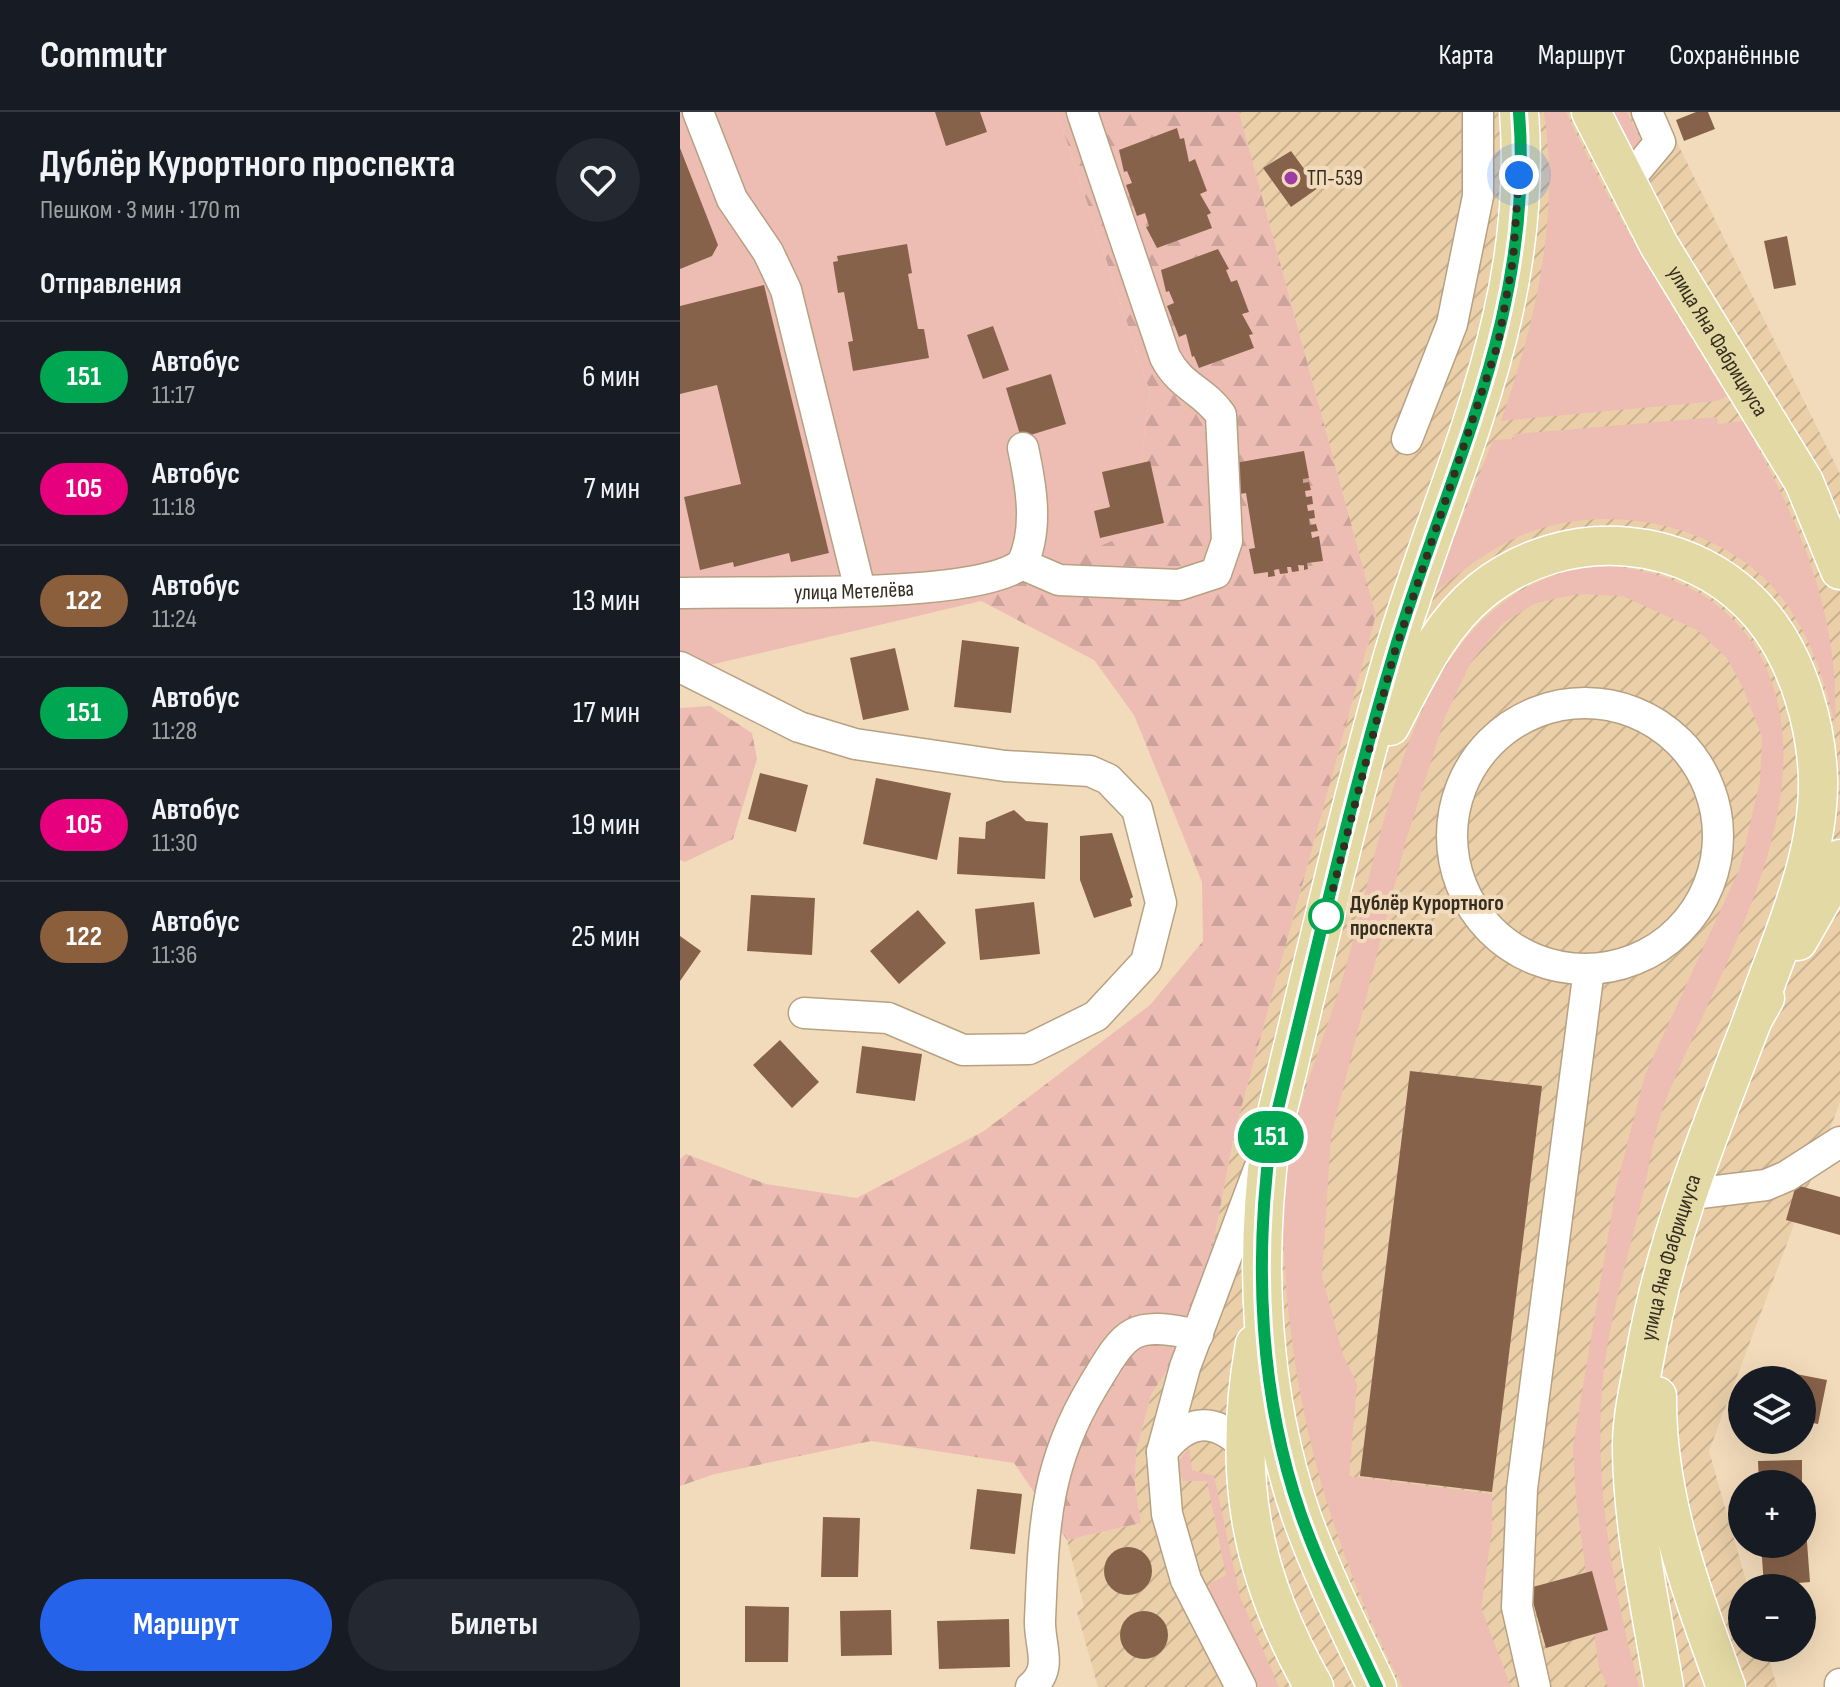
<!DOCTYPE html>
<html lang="ru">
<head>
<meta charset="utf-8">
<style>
	:root { --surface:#171b24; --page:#242831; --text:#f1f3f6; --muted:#9ea1a6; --line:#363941; --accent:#2563eb }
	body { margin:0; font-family:"Sofia Sans Condensed",sans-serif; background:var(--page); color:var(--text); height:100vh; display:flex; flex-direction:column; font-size:30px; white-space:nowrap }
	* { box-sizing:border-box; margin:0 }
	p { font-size:26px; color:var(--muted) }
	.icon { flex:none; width:44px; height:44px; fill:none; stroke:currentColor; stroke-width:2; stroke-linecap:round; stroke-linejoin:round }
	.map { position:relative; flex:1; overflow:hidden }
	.panel { display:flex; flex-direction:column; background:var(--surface); width:680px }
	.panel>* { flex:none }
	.badge { padding:0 16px; border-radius:26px; font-size:28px; line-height:52px }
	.controls { position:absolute; left:1048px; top:1254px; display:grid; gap:16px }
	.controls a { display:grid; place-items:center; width:88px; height:88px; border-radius:50%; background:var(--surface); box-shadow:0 8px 32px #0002; font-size:40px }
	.you { position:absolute; width:40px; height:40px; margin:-20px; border:6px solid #fff; border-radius:50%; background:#1a73e8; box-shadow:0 0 0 12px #1a73e833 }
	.map>.badge { position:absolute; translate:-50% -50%; box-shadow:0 0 0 4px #fff }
	h2 { padding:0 40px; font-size:30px; line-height:72px }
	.round { display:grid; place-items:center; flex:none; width:84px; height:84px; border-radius:42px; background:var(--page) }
	.summary { display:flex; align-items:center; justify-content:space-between; height:136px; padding:0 40px }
	h1 { font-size:38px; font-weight:700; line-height:60px }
	.primary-button { display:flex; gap:16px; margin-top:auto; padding:16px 40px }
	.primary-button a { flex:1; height:92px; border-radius:48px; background:var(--accent); color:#fff; font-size:32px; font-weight:700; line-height:92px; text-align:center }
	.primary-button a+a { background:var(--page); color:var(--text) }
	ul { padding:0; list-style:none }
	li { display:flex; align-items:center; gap:24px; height:112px; padding:0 40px; border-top:2px solid var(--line) }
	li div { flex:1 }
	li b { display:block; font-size:30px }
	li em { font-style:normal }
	li .badge { min-width:88px; font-weight:700; text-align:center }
	header { display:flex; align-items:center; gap:48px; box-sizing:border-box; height:112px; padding:0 40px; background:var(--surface); border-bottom:2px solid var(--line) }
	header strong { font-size:38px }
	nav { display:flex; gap:44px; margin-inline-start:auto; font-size:28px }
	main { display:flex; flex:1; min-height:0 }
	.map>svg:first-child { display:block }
</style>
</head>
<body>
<header>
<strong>Commutr</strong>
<nav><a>Карта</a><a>Маршрут</a><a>Сохранённые</a></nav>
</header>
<main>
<section class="panel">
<div class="summary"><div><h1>Дублёр Курортного проспекта</h1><p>Пешком · 3 мин · 170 m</p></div><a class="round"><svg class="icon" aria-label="heart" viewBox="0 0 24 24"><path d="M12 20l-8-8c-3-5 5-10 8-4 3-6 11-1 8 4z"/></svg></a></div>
<h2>Отправления</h2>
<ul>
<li><span class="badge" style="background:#00a651;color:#fff">151</span><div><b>Автобус</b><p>11:17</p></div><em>6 мин</em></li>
<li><span class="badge" style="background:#e6007e;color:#fff">105</span><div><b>Автобус</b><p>11:18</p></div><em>7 мин</em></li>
<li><span class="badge" style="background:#8b5e3c;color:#fff">122</span><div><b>Автобус</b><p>11:24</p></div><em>13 мин</em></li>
<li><span class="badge" style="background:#00a651;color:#fff">151</span><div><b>Автобус</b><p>11:28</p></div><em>17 мин</em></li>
<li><span class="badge" style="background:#e6007e;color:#fff">105</span><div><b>Автобус</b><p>11:30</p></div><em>19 мин</em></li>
<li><span class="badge" style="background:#8b5e3c;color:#fff">122</span><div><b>Автобус</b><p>11:36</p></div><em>25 мин</em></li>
</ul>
<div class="primary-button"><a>Маршрут</a><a>Билеты</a></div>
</section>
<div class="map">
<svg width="1160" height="1575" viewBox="0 0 1160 1575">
	<defs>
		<pattern id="industrial-furrows" width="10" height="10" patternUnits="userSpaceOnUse" patternTransform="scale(2)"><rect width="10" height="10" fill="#eacfa8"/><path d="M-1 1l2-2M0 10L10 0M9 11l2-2" fill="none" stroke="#c9b290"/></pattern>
		<pattern id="forest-firs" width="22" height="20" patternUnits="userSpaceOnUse" patternTransform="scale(2)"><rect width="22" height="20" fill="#edbdb3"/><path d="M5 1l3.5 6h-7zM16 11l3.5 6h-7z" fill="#cca39a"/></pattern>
	</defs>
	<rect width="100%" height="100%" fill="#f2dbba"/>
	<!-- industrial -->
	<path fill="url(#industrial-furrows)" d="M559,0H982L1160,362V990L1029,1339L1068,1476H1062V1536H1086L1097,1575H418L397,1500L404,1495L387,1428L461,1411L455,1373L456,1340L471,1283L518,1210L555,1019L696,503Z"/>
	<!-- grass -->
	<path fill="#edbdb3" d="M0,0H377L470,280L451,421L301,489L0,560Z
		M864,0H886C932,99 989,191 1047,284L1037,289L821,309C856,209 880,106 864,0Z
		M932,0H947L964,35L954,43Z
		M1037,305L1038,312L1063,309C1117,404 1160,500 1155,612C1143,560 1124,504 1084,466C1018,404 907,389 827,430C800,444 776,464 752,482L813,328L833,327L834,322Z
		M928,453C992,462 1034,479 1073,531C1160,672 1038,855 985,990C974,1019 970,1052 963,1082C951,1132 937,1181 928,1230C908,1344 930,1465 959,1575H928L919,1556L896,1387L893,1335L936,1076L965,963L1060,756L1080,669L1082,625L1064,578L1047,546L1017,518L943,484L898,482L856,491L823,511L791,550L765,605L726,728L651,1024L642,1164L663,1243L677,1272L669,1364L812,1382V1418L801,1496L831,1575H723C646,1428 605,1271 603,1104C602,1022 640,942 663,865C708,716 730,466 928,453Z
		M509,1336L512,1358L534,1364L560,1485L599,1575H579L530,1483L529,1472L546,1463L527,1369H503L496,1352Z"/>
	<!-- forest -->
	<path fill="url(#forest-firs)" d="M377,0H559L696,503L555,1019L518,1210L471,1283L456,1340L455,1373L461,1411L387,1428L334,1351L191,1329L35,1362L0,1374V1047L6,1042L86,1072L177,1086L304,1019L470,893L523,829L522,770L454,603L414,548L301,489L451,420L470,280Z
		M30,594L72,621L77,647L53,727L5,750L0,748V596Z"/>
	<!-- building -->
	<path fill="#87624a" d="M255,0H300L307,20L266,34Z
		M1016,0H1028L1035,17L1004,29L996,8Z
		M497,16L500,27L504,26L509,50L515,47L527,79L520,82L531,101L527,103L532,116L477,136L466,115L469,114L465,101L457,104L446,73L452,71L447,59L444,60L439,38Z
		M0,36L38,133L32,144L0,157Z
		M611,39L638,76L611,95L583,56Z
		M1107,124L1116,173L1094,177L1084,129Z
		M227,132L232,161L228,162L238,217H244L249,246L173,259L168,230L173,229L164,180L158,181L153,150L158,149L157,144Z
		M538,137L549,157L546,158L551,170L557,168L569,200L562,202L573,222L569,223L574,236L519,256L514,244L512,245L506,222L499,225L487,194L494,191L489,179L486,180L481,158Z
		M84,173L149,441L111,450L109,441L54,455L53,450L20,458L4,385L61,372L37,273L0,282V194Z
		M313,214L329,258L303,267L287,223Z
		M371,262L386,312L341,326L326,276Z
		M624,339L629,366L623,367V371L629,370L631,378L625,379L626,385L632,384L633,392L627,393L628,399L634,398L635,406L629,407L630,413L636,412L638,419L631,420L632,426L639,424L643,449L627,451L628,457L624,458V453H618L619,459L612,460L611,455H607L608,461L600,462L599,457L594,458L595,464L588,465V460L574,462L569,437L575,436L566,381L560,382L555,351Z
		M470,349L484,411L420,426L414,399L430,395L422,360Z
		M282,528L339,535L331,601L274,595Z
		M215,536L229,598L183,608L170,546Z
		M80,661L128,673L116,720L68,707Z
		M196,666L271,681L257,748L183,732Z
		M334,698L346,709L368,711L365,767L277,762L279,725L305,727L306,710Z
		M432,721L453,785L450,787L452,794L414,806L400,768V724Z
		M71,783L135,786L132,843L67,839Z
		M354,790L360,842L300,848L295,797Z
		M238,798L266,831L219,872L190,839Z
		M0,824L21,839L0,869Z
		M100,928L139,970L112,996L73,953Z
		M182,934L242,942L235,989L176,981Z
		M730,959L862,974L812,1380L680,1364Z
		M1116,1073L1160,1085V1123L1106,1108Z
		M1116,1262L1147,1268L1138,1312L1122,1309V1268H1115Z
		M1122,1348V1372H1079L1078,1349Z
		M297,1377L342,1382L335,1442L290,1437Z
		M143,1405L180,1406L178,1465H141Z
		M1122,1417H1126L1130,1470L1084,1474L1081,1432H1122Z
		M424 1459a24 24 0 1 1 48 0a24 24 0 1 1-48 0Z
		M912,1459L928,1518L866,1536L849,1476Z
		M65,1494L109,1495L108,1550H65Z
		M211,1498L212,1543L161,1544L160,1499Z
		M440 1523a24 24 0 1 1 48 0a24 24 0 1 1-48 0Z
		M329,1507L330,1555L259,1557L257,1509Z"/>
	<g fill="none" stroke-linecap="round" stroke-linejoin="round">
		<!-- minor casing -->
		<g stroke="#b7a182" stroke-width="33">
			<g id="minor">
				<path d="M18,0L52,87L88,140L106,178L180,478"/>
				<path d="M945,72L980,30L967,0"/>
				<path d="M727,327L772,212L798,84V0"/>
				<path d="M342,452L379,468L499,473L536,461L547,429L541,303C523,277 501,276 485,245L402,0"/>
				<path d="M342,452C359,417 351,373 343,336"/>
				<path id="s1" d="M0,481C72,478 292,489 342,452"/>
				<path d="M0,555L119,615L175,632L325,654L410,659L428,667L457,697L481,791L466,850L416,904L349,937L283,938L208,906L124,901"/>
				<circle cx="905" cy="724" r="133"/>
				<path d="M1004,1083L1086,1073L1107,1064L1160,1030"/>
				<path d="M482,1340C507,1307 533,1305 562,1332"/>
				<path d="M351,1575C374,1556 359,1534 360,1508C364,1417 364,1355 413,1274C447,1217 451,1209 518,1223"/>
				<path d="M561,1575L506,1468L487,1402L482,1340L505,1255L579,1057"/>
				<path d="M855,1575L837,1495L842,1377L909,857"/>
				<path d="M1160,1575V1572"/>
			</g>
		</g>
		<!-- major casing -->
		<g stroke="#fff" stroke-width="41">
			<g id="major">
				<path id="s2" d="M911,0L979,133L1124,370L1160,458"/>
				<path d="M710,614C735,567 758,514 801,479C885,411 1013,420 1083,505C1118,548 1137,614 1138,669C1139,750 1099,831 1073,907"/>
				<path d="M1118,829L1156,762L1160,747"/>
				<path d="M575,1232C552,1361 569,1460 634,1575"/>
				<path d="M977,1284C976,1387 1012,1480 1046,1575"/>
				<path d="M697,1575C670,1518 642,1462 621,1403C580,1282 574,1149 591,1025C631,864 667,702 713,544C768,358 855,202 839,0"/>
				<path id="s3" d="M984,1575C971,1496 952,1414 952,1333C952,1306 959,1276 964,1249C985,1128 1029,1021 1073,907L1085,886"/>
			</g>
		</g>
		<!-- minor -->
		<use href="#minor" stroke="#fff" stroke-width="30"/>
		<!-- major -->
		<use href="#major" stroke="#e3d9a4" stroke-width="38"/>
	</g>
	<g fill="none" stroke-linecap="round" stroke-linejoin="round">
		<!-- line casing -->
		<g stroke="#fff" stroke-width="18">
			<path id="line" d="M697,1575C671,1518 642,1462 621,1403C579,1283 574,1149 591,1025C631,864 666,702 713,544C768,359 855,201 839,0"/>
		</g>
		<!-- line -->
		<use href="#line" stroke="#00a651" stroke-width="12"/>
		<!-- walk -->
		<path stroke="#362d21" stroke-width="8" stroke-dasharray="0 14.4" d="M646,804L714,542L818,232L833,148L839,63"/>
	</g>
	<!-- markers -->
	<circle fill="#9d3ca3" stroke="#f2dbba" stroke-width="3" cx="611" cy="66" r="8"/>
	<circle fill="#fff" stroke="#00a651" stroke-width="4" cx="646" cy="804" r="16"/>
	<g text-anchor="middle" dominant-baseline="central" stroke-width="8" stroke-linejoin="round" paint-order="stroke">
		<!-- poi labels -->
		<g font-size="22" fill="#362d21" stroke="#f2dbba" text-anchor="start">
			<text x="627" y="66">ТП-539</text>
		</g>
		<!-- street labels -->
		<g font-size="22" fill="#362d21" stroke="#f2dbba">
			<text stroke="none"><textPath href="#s2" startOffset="262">улица Яна Фабрициуса</textPath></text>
			<text stroke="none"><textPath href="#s1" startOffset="174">улица Метелёва</textPath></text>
			<text stroke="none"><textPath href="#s3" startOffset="436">улица Яна Фабрициуса</textPath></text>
		</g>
		<!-- stop labels -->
		<g font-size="22" font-weight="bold" fill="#362d21" stroke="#f2dbba" text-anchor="start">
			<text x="670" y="791">Дублёр Курортного<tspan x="670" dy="25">проспекта</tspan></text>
		</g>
	</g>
</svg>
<div class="controls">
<a><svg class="icon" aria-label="layers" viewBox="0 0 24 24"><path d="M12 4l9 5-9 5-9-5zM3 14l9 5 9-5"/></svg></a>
<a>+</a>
<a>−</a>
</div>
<div class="you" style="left:839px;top:63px"></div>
<b class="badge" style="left:591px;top:1025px;background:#00a651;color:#fff">151</b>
</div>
</main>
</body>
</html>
